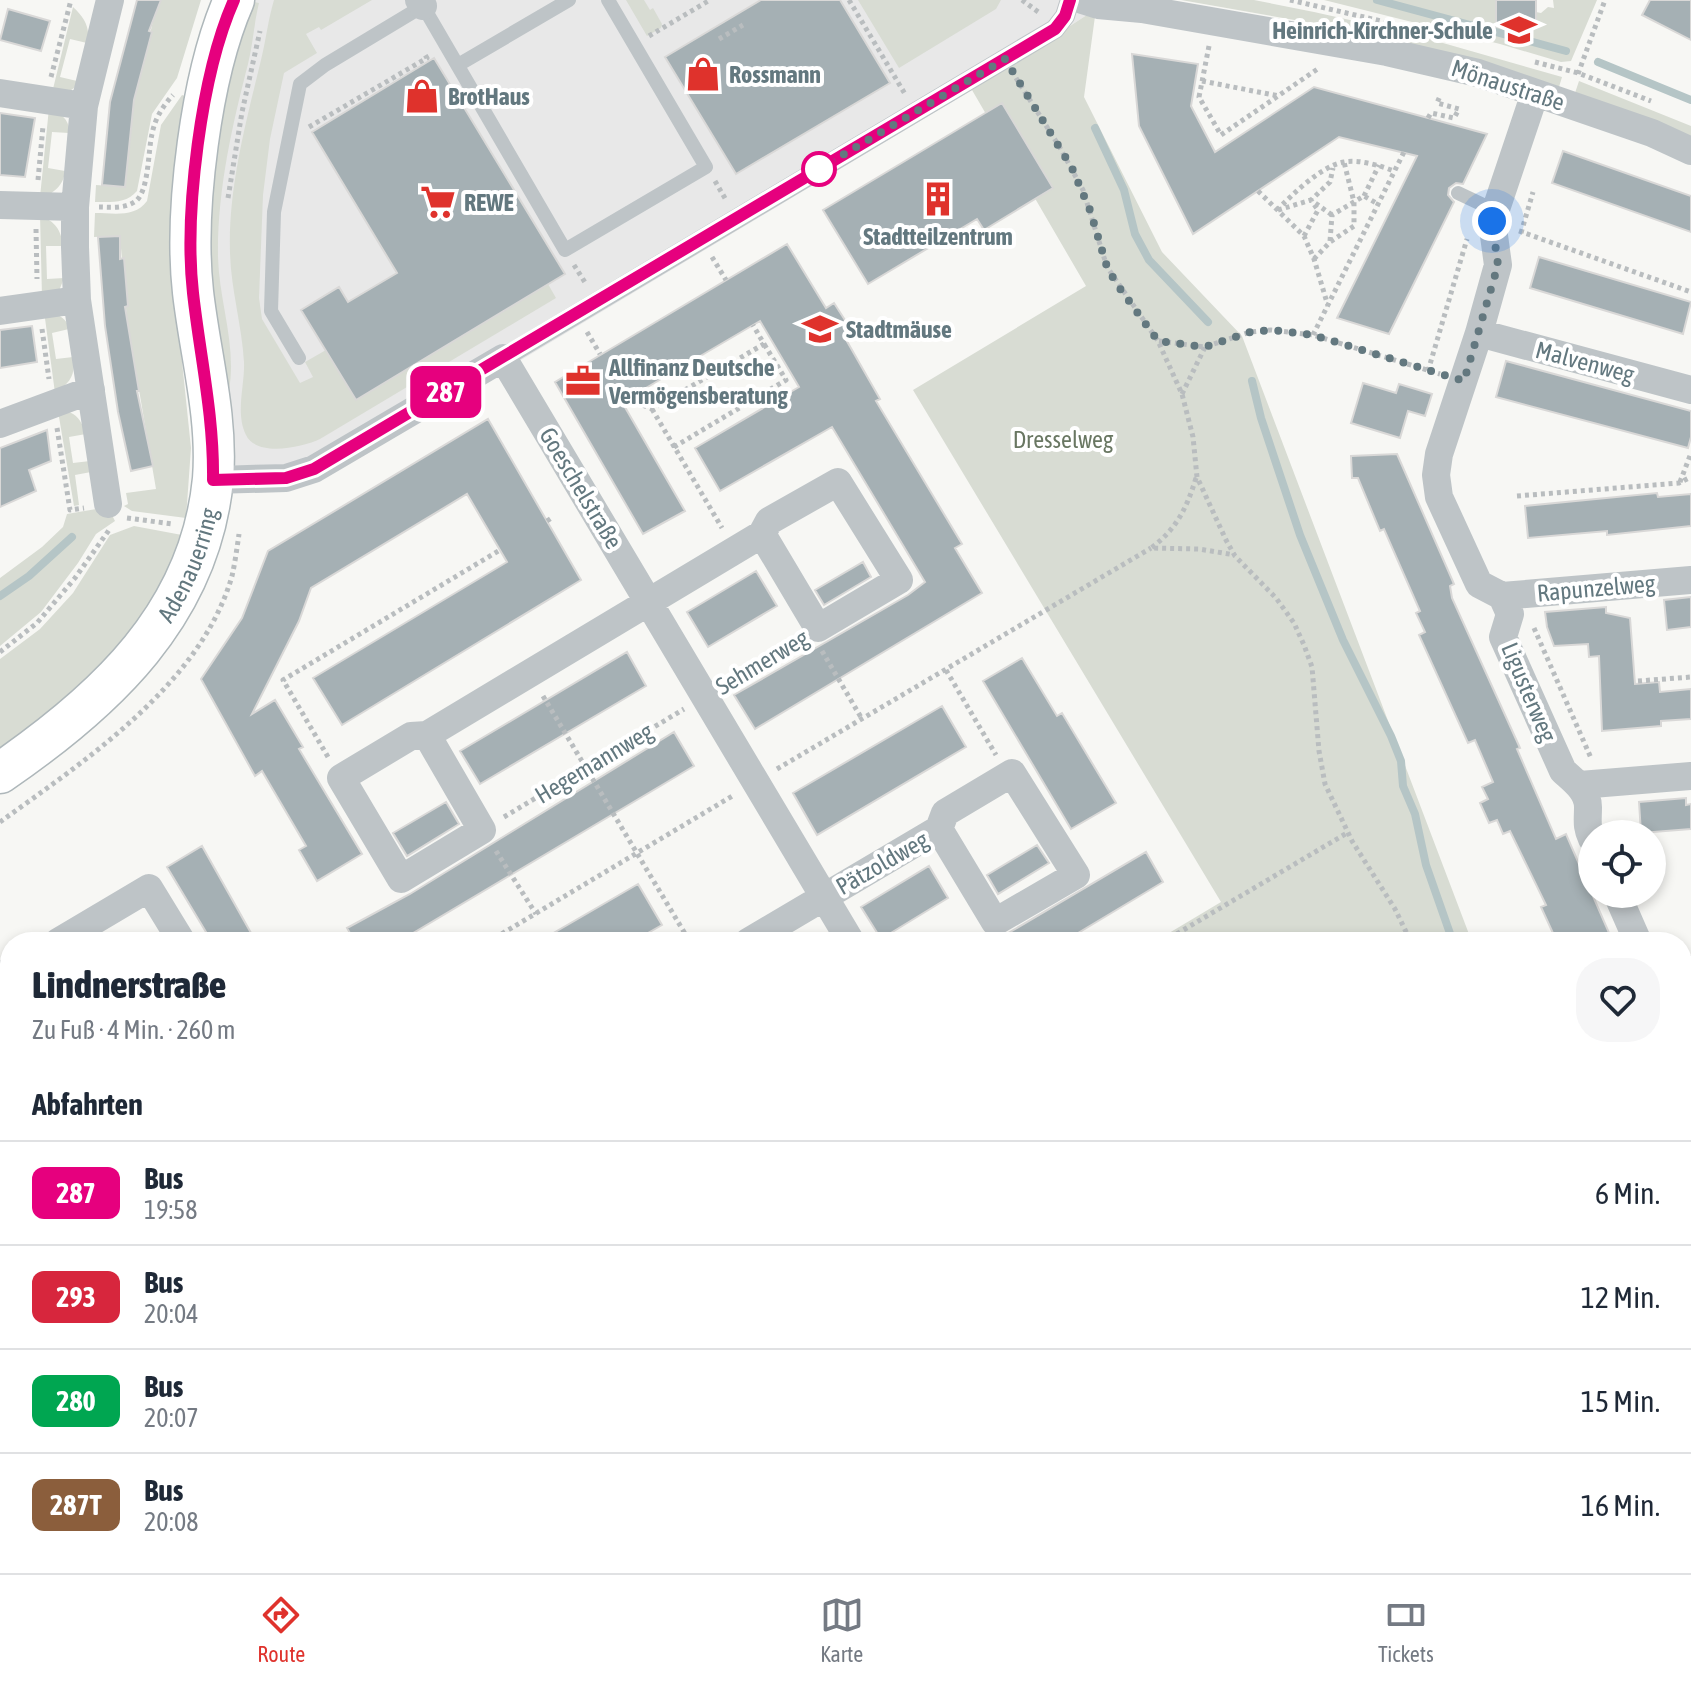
<!DOCTYPE html>
<html lang="de">
<head>
<meta charset="utf-8">
<style>
	:root { --surface:#fff; --page:#f6f6f7; --text:#1f2937; --muted:#747a83; --line:#e0e1e3; --accent:#df322c }
	body { margin:0; font-family:"Asap Condensed",sans-serif; background:var(--page); color:var(--text); height:100vh; display:flex; flex-direction:column; font-size:30px; white-space:nowrap }
	* { box-sizing:border-box; margin:0 }
	p { font-size:26px; color:var(--muted) }
	.icon { flex:none; width:44px; height:44px; fill:none; stroke:currentColor; stroke-width:2; stroke-linecap:round; stroke-linejoin:round }
	.map { position:relative; flex:1; overflow:hidden }
	.side { position:absolute; left:0px; top:932px; width:1692px; height:642px; display:flex; flex-direction:column; background:var(--surface); border-radius:32px 32px 0 0; box-shadow:0 4px 12px #0003 }
	.side>* { flex:none }
	.badge { padding:0 16px; border-radius:12px; font-size:28px; line-height:52px }
	.tools { position:absolute; left:1578px; top:820px; display:grid; gap:16px }
	.tools a { display:grid; place-items:center; width:88px; height:88px; border-radius:50%; background:var(--surface); box-shadow:0 4px 12px #0003; font-size:40px }
	.you { position:absolute; width:40px; height:40px; margin:-20px; border:6px solid #fff; border-radius:50%; background:#1a73e8; box-shadow:0 0 0 12px #1a73e833 }
	.map>.badge { position:absolute; translate:-50% -50%; box-shadow:0 0 0 4px #fff }
	h2 { padding:0 32px; font-size:30px; line-height:72px }
	.round { display:grid; place-items:center; flex:none; width:84px; height:84px; border-radius:32px; background:var(--page) }
	.headline { display:flex; align-items:center; justify-content:space-between; height:136px; padding:0 32px }
	h1 { font-size:38px; font-weight:800; line-height:60px }
	ul { padding:0; list-style:none }
	li { display:flex; align-items:center; gap:24px; height:104px; padding:0 32px; border-top:2px solid var(--line) }
	li div { flex:1 }
	li b { display:block; font-size:30px }
	li em { font-style:normal }
	li .badge { min-width:88px; font-weight:700; text-align:center }
	.menu { display:flex; justify-content:space-around; align-items:center; height:112px; border-top:2px solid var(--line); background:var(--surface); font-size:22px; color:var(--muted) }
	.menu a { display:grid; justify-items:center; gap:4px }
	.menu .active { color:var(--accent) }
	.map>svg:first-child { display:block }
</style>
</head>
<body>
<div class="map">
<svg width="1691" height="1573" viewBox="0 0 1691 1573">
	<rect width="100%" height="100%" fill="#f7f7f4"/>
	<!-- built -->
	<path fill="#e8e8e8" d="M244,0H1098L1096,9L972,90L521,360L342,442L300,464L205,466L192,206Z"/>
	<!-- green -->
	<path fill="#d8dcd3" d="M161,0H201L177,78L152,114L137,191C126,204 110,202 95,202L96,185L125,187L134,101L154,17Z
		M274,0H372L321,30L319,27L306,34L317,53L284,73L270,139L263,195L259,298L262,319L300,383L313,377L305,362L326,350L356,400L548,284L556,298L320,439C303,447 257,458 246,435C235,413 245,385 244,362C242,326 231,290 230,253C228,188 246,122 261,60C266,40 268,20 274,0Z
		M626,0H644L650,10L653,8L662,24L661,28L647,36Z
		M858,0H1001L996,9L899,68Z
		M1181,0H1254L1314,12L1408,33L1562,77L1559,87L1395,42L1306,22Z
		M1324,0H1496V27L1535,26L1536,12L1541,13L1548,7L1554,8L1553,0H1597L1571,61L1561,62L1500,44Z
		M254,2L259,3C254,23 253,44 248,64C232,126 217,192 218,257C219,301 237,346 229,390L225,391L205,237L223,107L238,47Z
		M73,7C84,17 91,28 87,43L70,39L60,77L77,81C75,94 62,92 52,93Z
		M1096,9L1084,97L1162,252L1242,336L1472,942H1154L1221,902L913,390L1086,286L972,90Z
		M1579,81L1691,126V139L1575,93Z
		M182,95L185,96L176,304L191,448L186,518L132,511L124,506L128,504L126,493L156,489L127,320L120,236L94,237L95,213C113,213 135,218 147,201L161,125Z
		M49,108C61,114 70,119 69,133L52,132L48,168L65,171C64,185 53,195 40,197Z
		M40,215C55,222 61,229 63,246H46L47,279L64,278L59,291L42,297Z
		M44,311C55,314 67,316 69,329L52,333L56,359L73,357C76,375 70,383 55,393Z
		M58,411C75,410 81,419 86,434L69,437L73,463L90,461L91,472L75,475L79,505L74,506Z
		M108,507L115,521L96,534L78,563L41,612L0,646V578L42,547L63,527L67,514Z
		M134,526L182,535L175,560L121,653L0,755V659L40,629L73,593L110,535Z
		M1682,1413L1691,1421V1516L1682,1517Z
		M766,1564H1464L1443,1573H750Z"/>
	<!-- water -->
	<path fill="#b5c5c6" d="M1691,1516V1573H1443L1464,1564H1682V1517Z
		M576,1564H660L666,1573H564Z"/>
	<g fill="none" stroke-linecap="round" stroke-linejoin="round">
		<!-- stream -->
		<path stroke="#b5c5c6" stroke-width="8" d="M1377,0L1566,51
			M1598,62L1691,100
			M1095,128L1124,190L1135,234L1149,260L1208,322
			M1252,381L1261,418L1300,535L1343,640L1391,736L1401,761L1403,786L1415,814L1426,865L1453,942
			M0,596L29,576L72,537
			M1682,1065L1691,1064"/>
	</g>
	<!-- building -->
	<path fill="#a5b0b4" stroke="#d9d8d7" stroke-width="2" d="M137,0H161L149,31L152,32L134,100L125,187L102,185L110,102Z
		M761,0H840L890,83L736,174L665,57Z
		M1496,0H1536V26L1496,27Z
		M1650,0H1691V40L1642,15Z
		M8,9L50,21L41,51L0,40Z
		M1132,54L1198,64L1191,106L1215,152L1314,87L1487,134L1463,184L1456,183L1449,188L1448,195L1454,202L1389,334L1337,318L1417,156L1339,137L1193,234L1139,126Z
		M434,58L565,274L356,400L301,310L339,287L348,302L397,273L312,132Z
		M1002,103L1053,188L984,230L977,219L868,284L823,210Z
		M0,113L35,118L25,177L0,175Z
		M1563,151L1691,196V232L1552,183Z
		M120,236V259L124,258L128,306L125,307L139,391H137L153,466L131,471L118,412L105,326L98,237Z
		M787,244L826,308L834,303L852,331L844,336L880,399L876,401L962,544L955,548L982,593L755,729L734,695L908,595L925,582L832,427L720,491L695,448L799,387L760,321L622,402L685,511L643,534L555,382Z
		M1539,257L1691,302L1683,334L1530,288Z
		M32,326L37,362L0,368V330Z
		M1506,361L1691,411V437L1688,448L1496,397Z
		M1363,383L1396,393L1399,384L1432,394L1425,416L1408,411L1400,438L1351,423Z
		M488,419L581,580L342,725L313,678L507,562L467,494L311,588L299,621L252,714L275,700L303,747L299,749L362,854L317,881L299,850L306,846L262,771L255,776L201,679L242,618L268,551Z
		M47,430L51,461L29,470L36,491L0,507V448Z
		M1397,454L1454,584L1450,586L1452,598L1520,748L1517,749L1556,839L1566,834L1613,942H1557L1541,907L1546,905L1510,831L1503,834L1497,820L1489,823L1480,803L1488,799L1482,787L1493,782L1475,740L1468,743L1419,635L1425,632L1416,613L1420,611L1384,529L1380,531L1358,478H1352L1351,456Z
		M1657,493L1658,497L1691,494V526L1607,535V531L1528,538L1525,506Z
		M863,562L871,577L824,605L815,590Z
		M756,571L777,606L708,647L687,612Z
		M1691,597V627L1667,630L1664,600Z
		M1606,607V613L1630,618L1635,684L1659,682L1660,692L1691,689V719L1661,721V726L1602,731L1599,656L1589,657L1588,644L1554,646L1547,627L1545,612Z
		M627,652L646,686L480,784L460,751Z
		M1022,658L1057,716L1062,713L1116,803L1071,829L983,681Z
		M942,706L966,747L817,835L793,793Z
		M674,732L694,766L398,942H355L347,928L410,894Z
		M1686,798V805L1691,804V829L1641,833L1639,802Z
		M446,802L459,824L407,856L393,833Z
		M1037,845L1049,863L998,894L987,875Z
		M202,846L251,933L237,942H212L167,867Z
		M1146,852L1163,882L1063,942H993Z
		M929,866L948,898L881,939L861,907Z
		M638,884L662,925L632,942H538Z"/>
	<g fill="none" stroke-linecap="round" stroke-linejoin="round">
		<!-- secondary casing -->
		<g stroke="#aeb7ba" stroke-width="43">
			<g id="secondary">
				<path id="s1" d="M0,773C105,701 200,614 213,479C218,416 200,354 193,292C184,211 201,75 234,0"/>
			</g>
		</g>
		<!-- path -->
		<path stroke="#b9bdbf" stroke-width="5" stroke-dasharray="4 4" stroke-linecap="butt" d="M849,0L905,94
			M1022,0L1041,14
			M1290,0L1390,23
			M649,36L710,0
			M719,39L743,25
			M1209,46L1199,97L1221,135L1319,68
			M1535,62L1578,73L1651,101
			M1578,74L1605,0
			M51,77L71,0
			M1016,78L1059,146L1083,190L1107,267L1158,341L1182,394L1193,437L1197,477L1226,540L1235,556L1276,598L1294,623L1304,645L1312,667L1319,751L1325,784L1352,841L1395,909L1411,942
			M1202,81L1279,96
			M1428,118L1431,113L1454,118L1459,109L1437,103L1440,96
			M309,127L427,58L424,53
			M38,180L43,126
			M715,181L726,200
			M1258,191L1304,236L1314,259L1328,306
			M1364,196L1379,165
			M228,198L242,112L260,31
			M99,207C111,207 125,209 136,201C149,190 148,151 152,134C155,118 163,106 173,95
			M1277,210C1293,194 1321,166 1344,162C1359,159 1381,166 1394,171
			M1278,210L1311,200L1332,215
			M36,229L37,279
			M1519,231L1691,292
			M1521,233L1533,192
			M1304,236L1318,210L1311,200L1330,182L1333,168
			M1330,241L1332,215L1364,196L1378,204
			M712,257L726,280
			M1314,259L1330,242L1354,226V202L1344,162
			M574,265L586,284
			M42,329L49,379
			M587,332L600,354
			M1313,335L1404,152
			M1159,341L1205,347L1250,332L1271,330L1313,335L1440,374
			M1428,371L1467,239
			M1182,394L1205,347
			M628,399L652,409L764,344L753,325
			M652,409L722,528
			M57,428L70,510L84,508
			M674,447L786,380L764,344
			M1196,478C1187,507 1177,529 1151,548L1199,549L1235,555
			M1680,482L1691,453
			M1517,496L1679,483L1691,477
			M127,518L173,524
			M547,521L553,517
			M1534,628L1591,758
			M822,651L862,719
			M0,652L37,623L75,578L109,530
			M946,670L996,755
			M1638,681L1691,677
			M727,684L797,641
			M543,696L690,942
			M328,757L283,680L500,550
			M777,769L1151,548
			M504,817L684,709
			M0,822C86,760 201,684 232,576C235,563 237,548 239,534
			M496,851L536,914
			M488,942L734,795
			M960,942L974,934
			M1163,942L1347,833
			M0,1235L10,1229
			M0,1562L7,1573
			M989,1564L1057,1573
			M107,1573L123,1564
			M869,1573L901,1564
			M1164,1573L1223,1564"/>
		<!-- service -->
		<path stroke="#bec4c7" stroke-width="14" d="M458,65L569,0
			M1458,193L1496,211
			M299,358L271,311L274,212L300,84L325,65L423,6L565,250L706,167L608,0"/>
		<!-- pedestrian -->
		<path stroke="#bec4c7" stroke-width="20" d="M503,358L1055,29L1065,16L1070,0"/>
		<!-- minor -->
		<path stroke="#bec4c7" stroke-width="28" d="M419,0L423,6
			M1082,0L1098,5L1142,9L1387,52L1478,73L1652,133L1691,151
			M0,93L84,106
			M1535,93L1492,221L1498,265L1479,333L1439,454L1436,475L1439,497L1479,584L1502,596L1510,614L1503,637L1563,771C1574,781 1588,791 1588,807C1588,821 1586,826 1592,839
			M0,205L75,207
			M0,311L77,300
			M1479,333L1691,390
			M0,424L91,390
			M213,480L286,478L314,469L503,358L851,942
			M108,504L77,300L75,247V207L84,106L110,0
			M1502,596L1691,580
			M427,735L482,830L401,879L341,778L411,736L427,735L762,534L769,521L838,482L899,580L818,628L762,534
			M1580,785L1691,776
			M1617,894L1638,942
			M58,942L149,888L182,942
			M748,942L939,829L945,813L1012,773L1076,875L995,922L939,829
			M1682,970L1691,969
			M0,976L10,971
			M1682,1198L1691,1194
			M0,1285L10,1302
			M0,1376L10,1370
			M298,1564L302,1573
			M348,1573L363,1564
			M816,1573L832,1564"/>
		<!-- secondary -->
		<use href="#secondary" stroke="#fff" stroke-width="40"/>
	</g>
	<g fill="none" stroke-linecap="round" stroke-linejoin="round">
		<!-- line casing -->
		<g stroke="#fff" stroke-width="18">
			<path id="line" d="M234,0C201,74 184,213 193,293C200,356 214,416 213,480L286,478L314,469L1055,29L1065,16L1070,0"/>
		</g>
		<!-- line -->
		<use href="#line" stroke="#e6007e" stroke-width="12"/>
		<!-- walk -->
		<path stroke="#63787f" stroke-width="8" stroke-dasharray="0 14.4" d="M819,169L1005,59L1072,168L1090,210L1107,267L1116,283L1158,341L1205,347L1250,332L1271,330L1313,335L1464,381L1498,265L1492,221"/>
	</g>
	<!-- icons -->
	<defs>
		<g id="school-bare" transform="scale(2.76)"><path d="M0-5L7-2L0 1L-7-2ZM-4 1L0 2.5L4 1V4Q0 6-4 4Z" fill="#df322c" stroke="#fff" stroke-width="2.5" paint-order="stroke"/></g>
		<g id="shop-bare" transform="scale(2.76)"><path d="M-5-2.5h2.3a2.7 3.5 0 0 1 5.4 0H5L5.5 6h-11ZM-1.5-2.5h3a1.5 2.3 0 0 0-3 0Z" fill="#df322c" stroke="#fff" stroke-width="2.5" paint-order="stroke"/></g>
		<g id="building-bare" transform="scale(2.76)"><path d="M-4-6H4V6H1V3H-1V6H-4ZM-2.5-4.3h1.7v1.8h-1.7ZM.8-4.3h1.7v1.8H.8ZM-2.5-1h1.7V.8h-1.7ZM.8-1h1.7V.8H.8Z" fill="#df322c" stroke="#fff" stroke-width="2.5" paint-order="stroke"/></g>
		<g id="supermarket-bare" transform="scale(2.76)"><path d="M-6-5.5h2.5l.6 2H6L4.5 2H-2.5L-4.4-4H-6ZM-1.5 3.2a1.3 1.3 0 1 0 .1 0ZM3 3.2a1.3 1.3 0 1 0 .1 0Z" fill="#df322c" stroke="#fff" stroke-width="2.5" paint-order="stroke"/></g>
		<g id="office-bare" transform="scale(2.76)"><path d="M-6-3h4V-5.5h4V-3h4V5H-6ZM-1-4.5V-3h2v-1.5ZM-6 0V1H6V0Z" fill="#df322c" stroke="#fff" stroke-width="2.5" paint-order="stroke"/></g>
	</defs>
	<g fill-rule="evenodd">
		<use href="#school-bare" x="1519" y="30"/>
		<use href="#shop-bare" x="703" y="74"/>
		<use href="#shop-bare" x="422" y="96"/>
		<use href="#building-bare" x="938" y="199"/>
		<use href="#supermarket-bare" x="438" y="202"/>
		<use href="#school-bare" x="820" y="329"/>
		<use href="#office-bare" x="583" y="381"/>
	</g>
	<!-- markers -->
	<circle fill="#fff" stroke="#e6007e" stroke-width="4" cx="819" cy="169" r="16"/>
	<g text-anchor="middle" dominant-baseline="central" stroke-width="8" stroke-linejoin="round" paint-order="stroke">
		<!-- poi labels -->
		<g font-size="24" font-weight="bold" fill="#63787f" stroke="#fff" text-anchor="start">
			<text x="1493" y="30" text-anchor="end">Heinrich-Kirchner-Schule</text>
			<text x="729" y="74">Rossmann</text>
			<text x="448" y="96">BrotHaus</text>
			<text x="464" y="202">REWE</text>
			<text x="938" y="236" text-anchor="middle">Stadtteilzentrum</text>
			<text x="846" y="329">Stadtmäuse</text>
			<text x="609" y="367">Allfinanz Deutsche<tspan x="609" dy="28">Vermögensberatung</tspan></text>
		</g>
		<!-- street labels -->
		<g font-size="24" fill="#63787f" stroke="#fff">
			<text transform="translate(1508 85) rotate(18)">Mönaustraße</text>
			<text transform="translate(1585 362) rotate(15)">Malvenweg</text>
			<text transform="translate(581 488) rotate(59)">Goeschelstraße</text>
			<text stroke="none"><textPath href="#s1" startOffset="286">Adenauerring</textPath></text>
			<text transform="translate(1596 588) rotate(-5)">Rapunzelweg</text>
			<text transform="translate(762 662) rotate(-31)">Sehmerweg</text>
			<text transform="translate(1529 692) rotate(67)">Ligusterweg</text>
			<text transform="translate(594 763) rotate(-31)">Hegemannweg</text>
			<text transform="translate(882 863) rotate(-30)">Pätzoldweg</text>
		</g>
		<!-- park labels -->
		<g font-size="24" fill="#697762" stroke="#fff">
			<text x="1063" y="439">Dresselweg</text>
		</g>
	</g>
</svg>
<div class="tools">
<a><svg class="icon" aria-label="locate" viewBox="0 0 24 24"><circle cx="12" cy="12" r="6"/><path d="M12 2v4M12 18v4M2 12h4M18 12h4"/></svg></a>
</div>
<div class="you" style="left:1492px;top:221px"></div>
<b class="badge" style="left:446px;top:392px;background:#e6007e;color:#fff">287</b>
<section class="side">
<div class="headline"><div><h1>Lindnerstraße</h1><p>Zu Fuß · 4 Min. · 260 m</p></div><a class="round"><svg class="icon" aria-label="heart" viewBox="0 0 24 24"><path d="M12 20l-8-8c-3-5 5-10 8-4 3-6 11-1 8 4z"/></svg></a></div>
<h2>Abfahrten</h2>
<ul>
<li><span class="badge" style="background:#e6007e;color:#fff">287</span><div><b>Bus</b><p>19:58</p></div><em>6 Min.</em></li>
<li><span class="badge" style="background:#d7263d;color:#fff">293</span><div><b>Bus</b><p>20:04</p></div><em>12 Min.</em></li>
<li><span class="badge" style="background:#00a651;color:#fff">280</span><div><b>Bus</b><p>20:07</p></div><em>15 Min.</em></li>
<li><span class="badge" style="background:#8b5e3c;color:#fff">287T</span><div><b>Bus</b><p>20:08</p></div><em>16 Min.</em></li>
</ul>
</section>
</div>
<nav class="menu">
<a class="active"><svg class="icon" aria-label="directions" viewBox="0 0 24 24"><path d="M12 3l9 9-9 9-9-9zM9 14v-3h6M13 9l2 2-2 2"/></svg>Route</a>
<a><svg class="icon" aria-label="map" viewBox="0 0 24 24"><path d="M3 6l6-2 6 2 6-2v14l-6 2-6-2-6 2zM9 4v14M15 6v14"/></svg>Karte</a>
<a><svg class="icon" aria-label="tickets" viewBox="0 0 24 24"><path d="M3 7h18v10H3zM15 7v10"/></svg>Tickets</a>
</nav>
</body>
</html>
